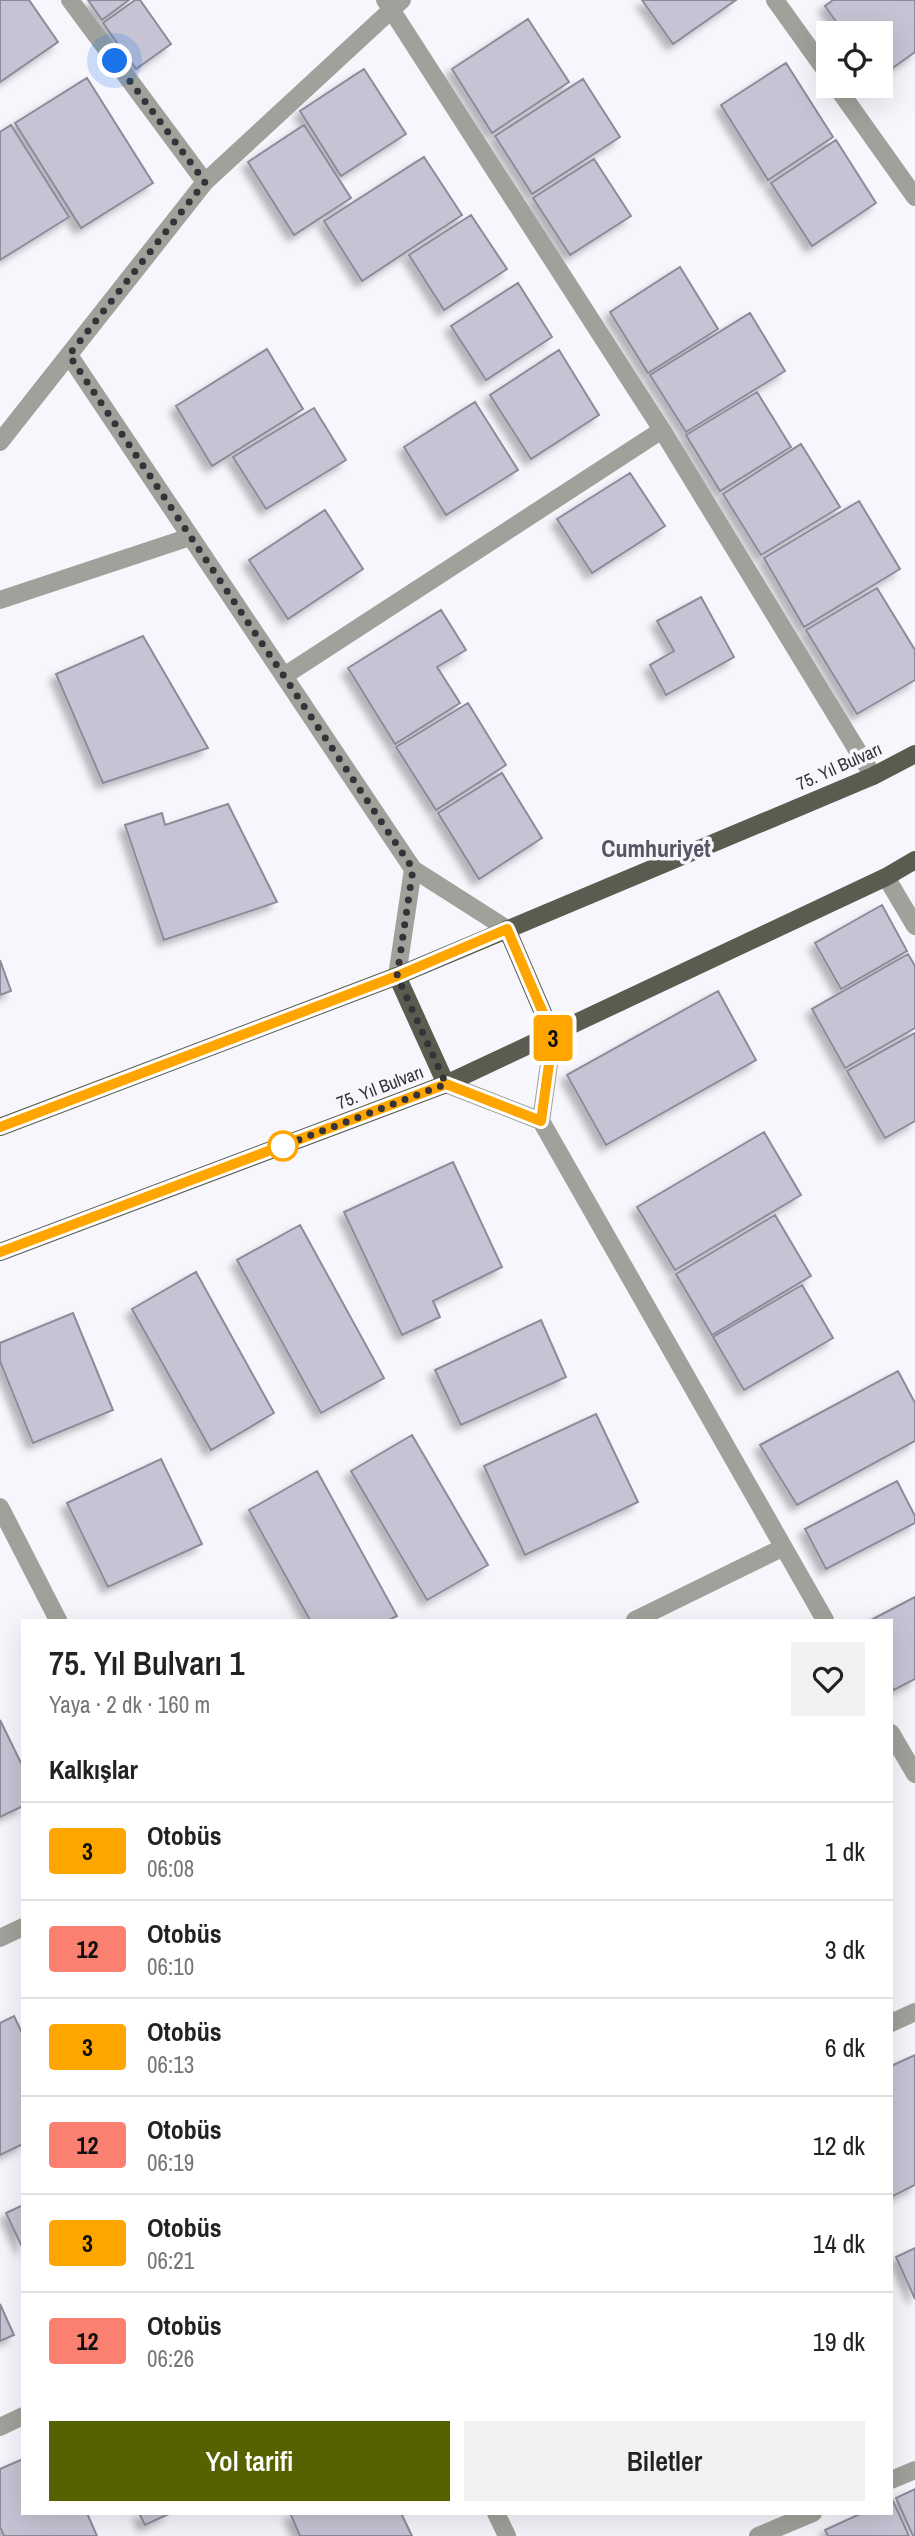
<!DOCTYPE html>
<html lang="tr">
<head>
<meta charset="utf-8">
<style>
	:root { --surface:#fff; --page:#f2f2f2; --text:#222; --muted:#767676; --line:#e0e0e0; --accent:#566100 }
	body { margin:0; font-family:"Archivo Narrow",sans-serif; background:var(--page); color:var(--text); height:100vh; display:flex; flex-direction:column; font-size:26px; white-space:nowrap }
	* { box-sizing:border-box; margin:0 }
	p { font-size:23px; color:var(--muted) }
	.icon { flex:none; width:38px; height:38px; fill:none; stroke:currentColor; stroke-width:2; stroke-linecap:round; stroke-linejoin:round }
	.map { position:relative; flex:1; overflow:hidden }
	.panel { position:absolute; left:21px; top:1619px; width:872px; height:896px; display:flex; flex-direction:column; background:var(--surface); border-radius:0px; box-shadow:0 7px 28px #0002 }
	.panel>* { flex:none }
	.badge { padding:0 14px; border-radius:5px; font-size:24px; line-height:46px }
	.buttons { position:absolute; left:816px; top:21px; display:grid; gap:14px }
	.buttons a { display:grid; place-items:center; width:77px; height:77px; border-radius:0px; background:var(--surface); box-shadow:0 7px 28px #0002; font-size:35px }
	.you { position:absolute; width:35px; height:35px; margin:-18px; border:5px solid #fff; border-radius:50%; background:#1a73e8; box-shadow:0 0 0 10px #1a73e833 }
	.map>.badge { position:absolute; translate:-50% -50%; box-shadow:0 0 0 4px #fff }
	h2 { padding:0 28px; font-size:26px; line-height:63px }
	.round { display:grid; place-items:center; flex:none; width:74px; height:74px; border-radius:0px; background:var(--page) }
	.headline { display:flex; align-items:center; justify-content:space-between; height:119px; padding:0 28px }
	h1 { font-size:33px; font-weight:600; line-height:52px }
	.action { display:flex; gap:14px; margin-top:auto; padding:14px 28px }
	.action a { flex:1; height:80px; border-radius:0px; background:var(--accent); color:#fff; font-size:28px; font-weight:600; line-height:80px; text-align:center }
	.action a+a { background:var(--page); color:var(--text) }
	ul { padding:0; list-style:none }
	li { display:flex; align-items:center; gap:21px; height:98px; padding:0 28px; border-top:2px solid var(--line) }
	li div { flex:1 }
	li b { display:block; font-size:26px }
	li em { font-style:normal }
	li .badge { min-width:77px; font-weight:700; text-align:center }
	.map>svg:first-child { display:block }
</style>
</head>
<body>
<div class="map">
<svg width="915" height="2536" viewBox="0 0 915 2536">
	<defs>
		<filter id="shadow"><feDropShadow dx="-6" dy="6" stdDeviation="3.5" flood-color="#0004"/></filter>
	</defs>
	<rect width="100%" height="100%" fill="#f7f6fd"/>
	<!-- building -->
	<path fill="#c6c3d4" stroke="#8d8b9a" stroke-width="2" filter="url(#shadow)" d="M0,0H29L58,42L0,82Z
		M88,0H129L102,20Z
		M135,0H140L171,44L136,69L103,23Z
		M642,0H736L673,44Z
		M833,0H915V52L880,77V33H844L825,6Z
		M528,19L569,82L492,133L452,69Z
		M786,63L833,137L768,180L721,105Z
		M364,69L406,134L341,176L300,111Z
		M87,78L153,183L81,228L15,123Z
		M583,79L620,137L532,194L495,136Z
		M11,125L69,217L0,260V132Z
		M304,125L351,198L294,235L248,162Z
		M836,140L876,203L812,246L771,183Z
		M424,157L462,215L362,281L324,221Z
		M594,159L631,216L570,255L533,198Z
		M471,215L507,269L444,310L409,255Z
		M680,267L718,329L648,373L610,312Z
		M518,283L552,337L486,380L451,326Z
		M750,313L785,371L686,432L650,375Z
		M267,349L303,409L212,466L176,406Z
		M559,350L599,415L531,459L490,395Z
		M757,392L791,447L720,491L686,435Z
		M475,402L518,470L446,515L404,447Z
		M314,408L346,460L266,509L233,457Z
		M801,444L840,507L761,555L723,494Z
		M630,473L665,526L592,573L557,519Z
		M859,501L900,569L804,627L764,558Z
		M325,510L363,569L288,619L249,560Z
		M877,588L915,650V680L857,714L806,630Z
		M701,597L734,657L666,695L650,665L674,651L657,621Z
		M441,610L466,650L437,667L460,703L395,744L348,668Z
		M143,636L208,748L103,783L56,674Z
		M468,703L506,765L436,810L396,747Z
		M502,773L542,838L479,879L438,813Z
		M228,804L277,902L164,940L125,825L162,813L165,825Z
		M882,905L907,951L841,989L815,943Z
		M908,954L915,966V1028L845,1068L812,1009Z
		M0,960L11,991L0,995Z
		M718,991L756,1060L606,1145L567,1075Z
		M915,1033V1121L885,1138L847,1071Z
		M764,1132L801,1195L675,1270L637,1207Z
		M453,1162L502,1267L433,1301L440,1317L402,1335L344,1212Z
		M775,1215L811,1276L712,1335L676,1274Z
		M300,1225L384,1378L321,1413L237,1260Z
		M196,1272L274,1413L211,1450L132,1309Z
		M802,1285L833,1338L744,1390L713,1337Z
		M73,1313L113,1410L33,1443L0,1361V1343Z
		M541,1320L566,1377L461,1425L435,1370Z
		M898,1371L915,1403V1441L797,1505L760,1445Z
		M596,1414L638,1502L525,1555L484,1466Z
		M412,1435L488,1565L427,1600L351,1471Z
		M161,1459L202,1544L108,1587L67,1503Z
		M317,1471L397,1616L389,1620H310L249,1510Z
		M897,1481L915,1516V1523L826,1569L805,1529Z
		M915,1597V1679L894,1690L891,1685V1620H871Z
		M0,1720L23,1767V1806L0,1817Z
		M14,2016L23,2035V2144L0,2155V2023Z
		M915,2055V2185L891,2197V2066Z
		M23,2205V2249L6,2213Z
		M915,2248V2299L896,2257Z
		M0,2304L14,2335L0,2341Z
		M23,2459V2513H87L97,2536H4L0,2527V2469Z
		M915,2489V2536H913L896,2498Z
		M892,2499L909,2536H828L825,2530L862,2513H891Z
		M139,2513H171L145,2525Z
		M290,2513H401L412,2536H300Z"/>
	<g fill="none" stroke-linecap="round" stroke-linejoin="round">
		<!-- minor -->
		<path stroke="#a0a19a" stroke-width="18" d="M70,0L205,182
			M385,0L662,430L873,776
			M775,0L828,74
			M836,86L915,197
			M69,355L413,869L507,929
			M0,442L205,182L402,0
			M0,600L190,537
			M284,676L662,430
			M886,877L915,926
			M397,976L413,869
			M553,1036L541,1121L825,1620
			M446,1084L541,1121
			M0,1507L58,1620
			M635,1620L782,1548
			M891,1733L915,1774
			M0,1938L23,1927
			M891,2023L915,2012
			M0,2427L23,2416
			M891,2480L915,2470
			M496,2513L507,2536
			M758,2536L813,2513"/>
		<!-- major -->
		<path stroke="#595c4f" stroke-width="18" d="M507,929L553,1036
			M397,976L446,1084
			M0,1127L397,976L873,776L915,754
			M0,1252L446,1084L886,877L915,860"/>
	</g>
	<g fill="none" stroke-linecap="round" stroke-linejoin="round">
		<!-- line casing -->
		<g stroke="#fff" stroke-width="16">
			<path id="line" d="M0,1127L397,976L507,929L553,1036L541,1121L446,1084L0,1252"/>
		</g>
		<!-- line -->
		<use href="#line" stroke="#ffa500" stroke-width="10"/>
		<!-- walk -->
		<path stroke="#34333a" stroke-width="7" stroke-dasharray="0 12.6" d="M115,61L205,182L69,355L413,869L397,976L446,1084L280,1147L283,1146"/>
	</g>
	<!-- markers -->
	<circle fill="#fff" stroke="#ffa500" stroke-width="3.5" cx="283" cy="1146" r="14"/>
	<g text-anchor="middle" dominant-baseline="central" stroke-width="7" stroke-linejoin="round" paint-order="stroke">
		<!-- street labels -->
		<g font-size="18" fill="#34333a" stroke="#f7f6fd">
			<text transform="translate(839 766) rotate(-24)">75. Yıl Bulvarı</text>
			<text transform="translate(380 1087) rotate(-21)">75. Yıl Bulvarı</text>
		</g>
		<!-- district labels -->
		<g font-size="24" font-weight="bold" fill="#575563" stroke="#f7f6fd">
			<text x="656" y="848">Cumhuriyet</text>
		</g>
	</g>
</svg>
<div class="buttons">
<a><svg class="icon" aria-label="locate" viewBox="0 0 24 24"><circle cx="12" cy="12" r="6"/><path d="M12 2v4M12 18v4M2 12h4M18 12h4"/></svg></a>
</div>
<div class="you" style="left:115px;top:61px"></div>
<b class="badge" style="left:553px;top:1038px;background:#ffa500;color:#111">3</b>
<section class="panel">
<div class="headline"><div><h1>75. Yıl Bulvarı 1</h1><p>Yaya · 2 dk · 160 m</p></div><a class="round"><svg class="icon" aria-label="heart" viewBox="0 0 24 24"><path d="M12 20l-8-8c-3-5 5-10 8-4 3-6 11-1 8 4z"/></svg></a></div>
<h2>Kalkışlar</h2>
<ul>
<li><span class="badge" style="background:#ffa500;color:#111">3</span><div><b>Otobüs</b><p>06:08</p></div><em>1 dk</em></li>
<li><span class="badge" style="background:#fa8072;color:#111">12</span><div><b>Otobüs</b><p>06:10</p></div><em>3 dk</em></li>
<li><span class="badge" style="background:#ffa500;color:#111">3</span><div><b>Otobüs</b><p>06:13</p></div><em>6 dk</em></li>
<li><span class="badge" style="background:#fa8072;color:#111">12</span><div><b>Otobüs</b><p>06:19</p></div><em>12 dk</em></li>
<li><span class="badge" style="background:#ffa500;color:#111">3</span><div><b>Otobüs</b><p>06:21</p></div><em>14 dk</em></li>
<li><span class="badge" style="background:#fa8072;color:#111">12</span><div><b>Otobüs</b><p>06:26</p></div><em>19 dk</em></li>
</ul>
<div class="action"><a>Yol tarifi</a><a>Biletler</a></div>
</section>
</div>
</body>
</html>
